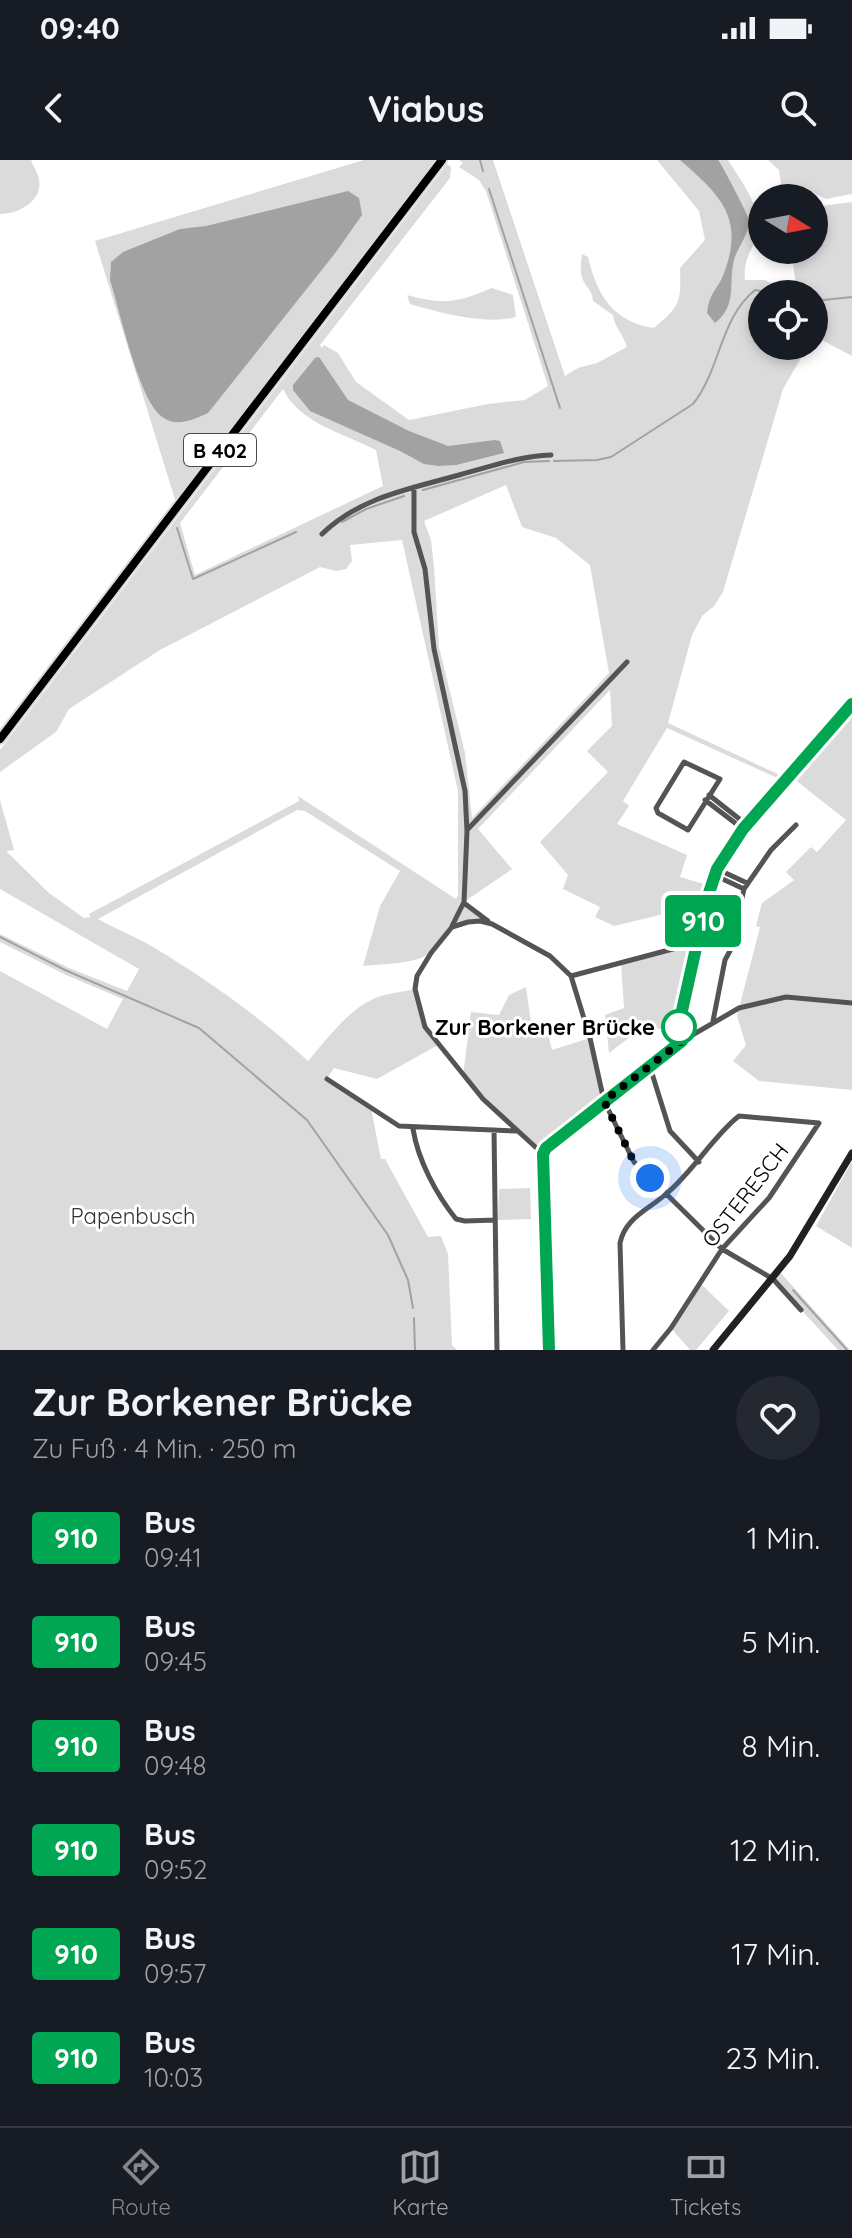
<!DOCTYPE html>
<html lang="de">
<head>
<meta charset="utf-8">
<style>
	:root { --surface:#171b24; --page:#242831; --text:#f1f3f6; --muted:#9ea1a6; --line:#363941; --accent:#858687 }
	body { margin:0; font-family:Quicksand,sans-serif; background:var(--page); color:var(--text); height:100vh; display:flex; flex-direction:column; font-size:30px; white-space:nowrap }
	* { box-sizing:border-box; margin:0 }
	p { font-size:26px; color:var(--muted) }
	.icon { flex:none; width:44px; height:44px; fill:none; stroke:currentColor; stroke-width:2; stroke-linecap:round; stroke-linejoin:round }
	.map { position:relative; height:1190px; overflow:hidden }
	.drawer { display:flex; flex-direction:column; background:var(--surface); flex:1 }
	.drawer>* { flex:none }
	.badge { padding:0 16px; border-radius:6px; font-size:28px; line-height:52px }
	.needle { width:52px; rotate:100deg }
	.tools { position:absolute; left:748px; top:24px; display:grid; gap:16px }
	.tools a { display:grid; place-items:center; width:80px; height:80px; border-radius:50%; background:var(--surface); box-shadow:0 4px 12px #0003; font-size:40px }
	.you { position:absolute; width:40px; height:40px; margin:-20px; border:6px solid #fff; border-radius:50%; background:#1a73e8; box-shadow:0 0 0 12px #1a73e833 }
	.map>.badge { position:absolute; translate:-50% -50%; box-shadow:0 0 0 4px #fff }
	.round { display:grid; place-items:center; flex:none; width:84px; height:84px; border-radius:42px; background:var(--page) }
	.summary { display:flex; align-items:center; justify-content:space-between; height:136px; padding:0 32px }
	h1 { font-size:38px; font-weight:700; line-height:60px }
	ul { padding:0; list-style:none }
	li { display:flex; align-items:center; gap:24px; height:104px; padding:0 32px }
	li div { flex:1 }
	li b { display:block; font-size:30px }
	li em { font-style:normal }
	li .badge { min-width:88px; font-weight:700; text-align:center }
	.status { display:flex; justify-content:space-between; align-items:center; height:56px; padding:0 40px; background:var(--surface); direction:ltr }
	.status svg { height:22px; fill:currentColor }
	header { display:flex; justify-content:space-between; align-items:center; height:104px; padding:0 32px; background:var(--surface); font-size:36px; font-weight:700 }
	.tab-bar { display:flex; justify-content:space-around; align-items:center; height:112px; border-top:2px solid var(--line); background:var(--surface); font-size:22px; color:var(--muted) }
	.tab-bar a { display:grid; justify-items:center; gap:4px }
	.tab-bar .selected { color:var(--accent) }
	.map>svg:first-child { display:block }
</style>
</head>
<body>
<div class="status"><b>09:40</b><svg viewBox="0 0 49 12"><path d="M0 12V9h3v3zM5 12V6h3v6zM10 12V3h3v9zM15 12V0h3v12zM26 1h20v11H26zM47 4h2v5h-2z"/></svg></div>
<header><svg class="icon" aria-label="back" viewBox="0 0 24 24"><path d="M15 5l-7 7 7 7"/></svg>Viabus<svg class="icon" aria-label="search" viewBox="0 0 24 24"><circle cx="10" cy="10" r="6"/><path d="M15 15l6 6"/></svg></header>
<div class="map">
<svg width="852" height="1190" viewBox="0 0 852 1190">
	<rect width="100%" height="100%" fill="#fff"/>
	<!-- green -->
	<path fill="#dbdbdb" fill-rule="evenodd" d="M0,0H31C33,6 38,13 39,19C43,41 19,54 0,54Z
		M364,0H442L177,346L95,81Z
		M459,0H493L565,216L578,208L597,203L627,187C623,174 615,168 613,155L593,141C592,131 589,131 584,122C579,113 581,104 582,94L588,97C597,135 613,162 654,168C681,145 681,142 680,108L705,80L699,51L657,0H728C739,18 763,49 758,71C753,91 743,97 745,120H764L793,131H797L791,90H814V47L852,42V196L814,176V134H762V186H808L783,229L723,432L714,446L702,456L692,475L668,563L782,616L814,575L852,535V930L759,921L733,901L746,885L737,856L760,767L756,766L762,743L794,720L786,712L811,687L817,692L846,660L789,615L784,621L667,568L623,641L629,646L617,664L687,695L680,717L711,726L679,871L643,867L609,893L605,855L624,848L621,802L670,788L664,754L614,766L595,757L600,747L563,729L568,715L540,682L608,612L587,591L612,566L610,530L478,669L512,709L464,742L492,764C444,752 449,788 421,798C404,804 382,804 363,806L380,746L400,711L305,651L297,650L98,759C115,769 135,776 153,787C208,820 260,857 308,901C327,879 349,848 378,837C389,833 403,832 415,829L425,867L438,885L377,919L334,908L327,919L371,948L381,999H385L428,1077L441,1076L448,1094L452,1185L457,1190H0V811L107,869L123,839L66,815L0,782V774L69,808L127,831L139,809L0,729V640L14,690L6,691L49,733L84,758L91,757L89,754L299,641L298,636L456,739L458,735V631L402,380L350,385L352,401L346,409L336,411L320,407L160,490L69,549L56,572L0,612V590L447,4L451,7L450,18L320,185L322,188L324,185L338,193L356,222L409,260L488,244L525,240L548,226L486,31L479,20L459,7L463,3ZM283,229C299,263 343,273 376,290L383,326L195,415L180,363ZM506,325L522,367L556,378L590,405L609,513L472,658L465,593L439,487L434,407L431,380L424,361Z
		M768,0H852V34L826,39L793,23L794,38H783L779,10Z
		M492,128L513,135L516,157C486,165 440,153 410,144L407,135C444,145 457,143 492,128Z
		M526,827L533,877L548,875L552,890L590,878L604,941L546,988L543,994L498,954L463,916L471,852L499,855L509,835Z
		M852,1001V1088L816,1066Z
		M530,1028L531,1059L498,1060L499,1029Z
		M779,1111L850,1190H838L773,1119Z
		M700,1123L729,1151L696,1190H690L671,1168Z"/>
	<!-- water -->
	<path fill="#a2a2a2" d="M680,0H718C721,3 749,56 749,60C750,73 737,88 734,100C728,123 738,145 715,163L707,153C710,130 718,130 724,113C745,57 720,35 680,0Z
		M348,31L359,38L362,55L336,92L208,253C193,260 175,268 161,256C138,237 120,151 110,120L111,102L123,92L180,69L206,66Z
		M319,197L348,240L409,271L448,286L495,280L500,281L504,293L456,305L439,306L424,304L400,291L310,251L293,230V225L315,198Z"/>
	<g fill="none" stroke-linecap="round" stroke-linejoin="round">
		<!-- stream -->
		<path stroke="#a2a2a2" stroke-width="2" d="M480,0L483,11
			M489,29L560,248
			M814,141L852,137
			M554,301L597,300L611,297L693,244C720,211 720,158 755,130L775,134
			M423,330L524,302L549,301
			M342,362L366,349L404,336
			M177,368L193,419L296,372
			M0,777L65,810L199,868L307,960L388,1075L408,1120L413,1148
			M793,1130L847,1190
			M414,1158L415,1190"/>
		<!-- primary casing -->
		<g stroke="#dbdbdb" stroke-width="12">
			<path id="primary" d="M0,579L442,0"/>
		</g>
		<!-- street -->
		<path stroke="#545454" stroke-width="5" d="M414,327V372L425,409L434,489L465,631L467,671L464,742L452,766
			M322,374C360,337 410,329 459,315C489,307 519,296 551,295
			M684,602L720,619L688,670L658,653L656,648Z
			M709,635L747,665
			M705,640L743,669
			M467,670L627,502
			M717,709L747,723
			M714,715L744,729
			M464,743L488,761
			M571,816L699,782
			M713,861L725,800L731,789L744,729L771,690L796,665
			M682,881L679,864L707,739L717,709L743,669L852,543
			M650,907L670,971L699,1002
			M327,919L399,966L516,971
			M413,969C418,1000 436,1034 456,1059L465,1061L495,1060
			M494,970L497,1190
			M543,994L483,939L425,867L415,829L417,816L431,793L452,767L468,762L480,761L492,764L550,796L571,816L590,878L604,941L634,1002L722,1089L773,1119L801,1150
			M549,1190L543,994L546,988L682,881L739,848L786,837L852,843
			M623,1190L620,1083C625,1058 648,1050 666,1034C693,1012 714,975 739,956L819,963L769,1038L722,1089L671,1168L653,1190"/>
		<!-- secondary -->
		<path stroke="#212121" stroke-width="7" d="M713,1190L790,1096L852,993"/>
		<!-- primary -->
		<use href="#primary" stroke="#000" stroke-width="8"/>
	</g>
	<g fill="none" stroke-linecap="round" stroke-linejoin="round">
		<!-- line casing -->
		<g stroke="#fff" stroke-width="18">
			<path id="line" d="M549,1190L543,994L546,988L682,881L679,864L707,739L717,709L743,669L852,544"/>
		</g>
		<!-- line -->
		<use href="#line" stroke="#00a651" stroke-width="12"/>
		<!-- walk -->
		<path stroke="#000" stroke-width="8" stroke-dasharray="0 14.4" d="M650,1018L634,1002L604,941L682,881L679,867"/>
	</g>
	<!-- markers -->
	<circle fill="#fff" stroke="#00a651" stroke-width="4" cx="679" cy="867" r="16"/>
	<g text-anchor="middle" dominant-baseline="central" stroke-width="6" stroke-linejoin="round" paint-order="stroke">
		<!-- shield labels -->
		<rect fill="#fff" stroke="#4c4c4c" stroke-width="2" x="184" y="274" width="72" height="32" rx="6"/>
		<g font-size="20" font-weight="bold" fill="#000">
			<text x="220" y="290">B 402</text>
		</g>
		<!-- stop labels -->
		<g font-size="22" font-weight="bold" fill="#000" stroke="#fff" text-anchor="end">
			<text x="655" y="867">Zur Borkener Brücke</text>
		</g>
		<!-- street labels -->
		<g font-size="22" fill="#000" stroke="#fff">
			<text transform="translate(745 1035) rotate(-52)">OSTERESCH</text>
		</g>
		<!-- park labels -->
		<g font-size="22" fill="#323232" stroke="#fff">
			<text x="133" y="1056">Papenbusch</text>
		</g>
	</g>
</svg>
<div class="tools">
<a><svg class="needle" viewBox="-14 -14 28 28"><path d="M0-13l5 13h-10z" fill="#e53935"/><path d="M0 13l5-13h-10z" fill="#9ea1a6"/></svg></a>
<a><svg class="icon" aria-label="locate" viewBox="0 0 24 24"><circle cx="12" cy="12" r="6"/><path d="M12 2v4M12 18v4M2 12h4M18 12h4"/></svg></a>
</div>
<div class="you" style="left:650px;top:1018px"></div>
<b class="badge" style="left:703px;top:761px;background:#00a651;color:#fff">910</b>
</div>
<section class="drawer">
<div class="summary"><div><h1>Zur Borkener Brücke</h1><p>Zu Fuß · 4 Min. · 250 m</p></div><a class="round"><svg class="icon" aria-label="heart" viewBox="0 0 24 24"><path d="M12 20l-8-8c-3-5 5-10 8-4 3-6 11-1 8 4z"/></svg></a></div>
<ul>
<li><span class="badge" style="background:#00a651;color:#fff">910</span><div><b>Bus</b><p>09:41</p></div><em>1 Min.</em></li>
<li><span class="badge" style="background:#00a651;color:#fff">910</span><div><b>Bus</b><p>09:45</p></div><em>5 Min.</em></li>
<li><span class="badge" style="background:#00a651;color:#fff">910</span><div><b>Bus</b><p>09:48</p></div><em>8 Min.</em></li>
<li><span class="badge" style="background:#00a651;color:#fff">910</span><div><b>Bus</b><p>09:52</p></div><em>12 Min.</em></li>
<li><span class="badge" style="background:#00a651;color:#fff">910</span><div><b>Bus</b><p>09:57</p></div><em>17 Min.</em></li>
<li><span class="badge" style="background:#00a651;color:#fff">910</span><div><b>Bus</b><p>10:03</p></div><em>23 Min.</em></li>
</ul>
</section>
<nav class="tab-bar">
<a class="selected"><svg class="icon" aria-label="directions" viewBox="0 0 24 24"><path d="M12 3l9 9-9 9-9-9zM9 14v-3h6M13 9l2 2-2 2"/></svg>Route</a>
<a><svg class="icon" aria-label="map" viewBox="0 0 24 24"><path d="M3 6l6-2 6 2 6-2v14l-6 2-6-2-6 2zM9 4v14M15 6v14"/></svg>Karte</a>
<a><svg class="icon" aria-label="tickets" viewBox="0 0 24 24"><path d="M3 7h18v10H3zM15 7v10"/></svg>Tickets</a>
</nav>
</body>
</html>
